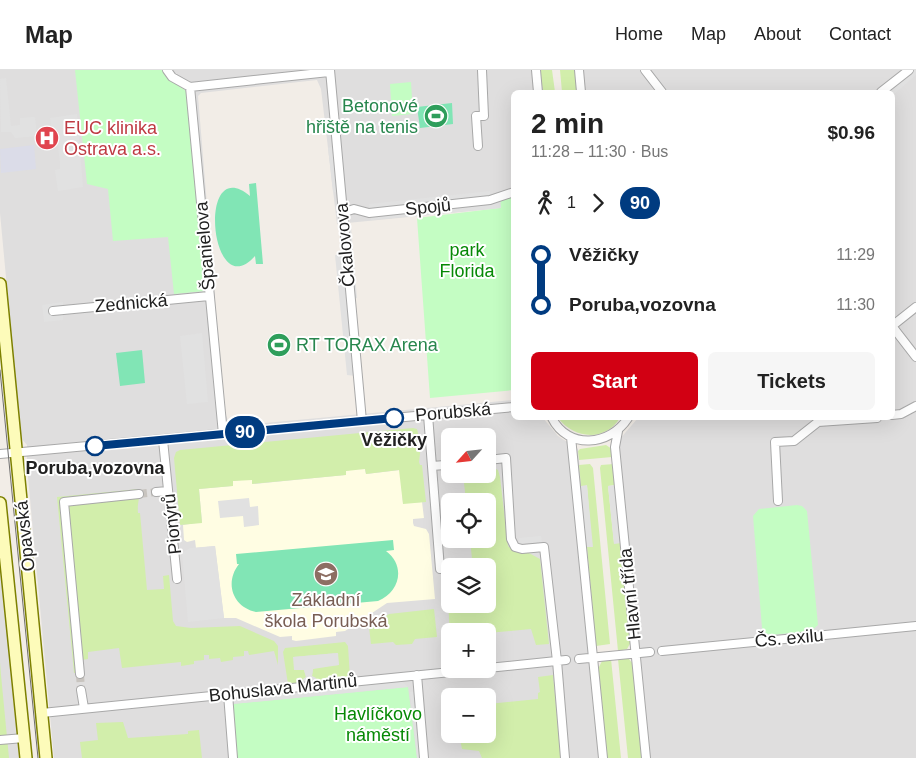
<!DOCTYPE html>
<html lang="en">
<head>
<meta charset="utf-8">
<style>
	:root { --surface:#fff; --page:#f6f6f6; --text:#222; --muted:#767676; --line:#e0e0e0; --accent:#d20013 }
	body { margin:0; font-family:Arial,sans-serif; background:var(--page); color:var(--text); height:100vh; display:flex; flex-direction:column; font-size:19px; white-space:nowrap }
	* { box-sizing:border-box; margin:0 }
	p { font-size:16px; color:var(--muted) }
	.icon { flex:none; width:28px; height:28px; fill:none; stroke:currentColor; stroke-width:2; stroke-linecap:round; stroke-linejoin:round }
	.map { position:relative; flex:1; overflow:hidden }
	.details { position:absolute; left:511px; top:20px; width:384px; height:330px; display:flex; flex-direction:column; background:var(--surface); border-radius:8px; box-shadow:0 5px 20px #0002 }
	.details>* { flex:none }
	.badge { padding:0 10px; border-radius:16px; font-size:18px; line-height:32px }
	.needle { width:32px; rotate:243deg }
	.buttons { position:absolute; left:441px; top:358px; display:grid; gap:10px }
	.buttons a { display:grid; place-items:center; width:55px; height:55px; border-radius:8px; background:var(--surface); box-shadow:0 5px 20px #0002; font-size:25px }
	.map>.badge { position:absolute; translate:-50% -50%; box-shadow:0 0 0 2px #fff }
	.legs { display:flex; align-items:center; gap:8px; height:55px; padding:0 20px; font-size:16px }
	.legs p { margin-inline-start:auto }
	.summary { display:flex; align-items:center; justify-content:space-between; height:85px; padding:0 20px }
	h1 { font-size:28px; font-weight:700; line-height:38px }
	.primary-button { display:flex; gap:10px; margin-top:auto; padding:10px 20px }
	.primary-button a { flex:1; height:58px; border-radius:8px; background:var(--accent); color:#fff; font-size:20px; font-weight:700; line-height:58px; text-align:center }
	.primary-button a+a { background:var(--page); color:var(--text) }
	ul { padding:0 20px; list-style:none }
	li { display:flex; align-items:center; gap:18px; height:50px; font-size:19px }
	li i { display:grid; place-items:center; width:8px; height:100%; margin:0 6px; background:currentColor }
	li i::after { content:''; width:12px; height:12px; margin:-6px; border:4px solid; border-radius:50%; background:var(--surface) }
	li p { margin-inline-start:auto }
	li:first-child i { background:linear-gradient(#0000 50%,currentColor 0) }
	li:last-child i { background:linear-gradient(currentColor 50%,#0000 0) }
	header { display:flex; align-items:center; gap:30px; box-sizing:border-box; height:70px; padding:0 25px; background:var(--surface); border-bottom:1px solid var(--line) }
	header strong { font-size:24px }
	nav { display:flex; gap:28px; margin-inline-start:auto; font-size:18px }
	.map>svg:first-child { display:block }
</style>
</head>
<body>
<header>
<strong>Map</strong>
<nav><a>Home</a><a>Map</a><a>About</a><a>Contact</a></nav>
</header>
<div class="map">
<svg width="916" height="688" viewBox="0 0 916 688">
	<rect width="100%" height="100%" fill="#f2ede7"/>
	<!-- residential -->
	<path fill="#dfdede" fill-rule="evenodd" d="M0,0H540L543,22H514V126L503,128L501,138L337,154L321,19L317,10L201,23L198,26L224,340L229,353L233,356L514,330V348H543L558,366L578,379L607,688H54L27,396V375L21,368L0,143ZM450,366H488V404H450ZM450,431H488V469H450ZM450,496H488V534H450ZM450,561H488V599H450ZM450,626H488V664H450Z
		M576,0H916V688H642L612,378L638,348H892V22H578Z
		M0,490L19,688H0Z"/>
	<!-- education -->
	<path fill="#fffde3" d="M355,399H365L366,404L400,400L403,433L422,432L424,448L413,449V453L414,456L426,459L429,464L435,529L387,533L345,561L336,562V566L296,571L292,570V566L280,567L236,548H224L215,476L196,478L195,470L187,472L184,470L183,455L202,452L199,419L232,416V411L242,410H252L253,414L345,405V401Z"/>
	<!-- grass -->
	<path fill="#d2eeab" d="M540,0H552L555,22H543Z
		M560,0H575L577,22H562Z
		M558,348H620C605,372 574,369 558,348Z
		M413,358L417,359L421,375L419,392L420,395H422L426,432L403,434L399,400L366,404L365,399L346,401V405L252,414V410L233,411V416L199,419L202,453L180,455L174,388L176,382L180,380Z
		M606,375L612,379V387L579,390L578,381L580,379Z
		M590,394L593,398L610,574L596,576L587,477H592L587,416H581L579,395Z
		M614,394L616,415L608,416L614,473H622L631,572L627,579L618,581L600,398L601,395Z
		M488,395L498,400L500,407L508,476L515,482H527L540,489L549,574L536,575L531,559L488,563V561H450V567L448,529L441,534L450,526V534H488V496H460L461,490L472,489L470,469H488V431H466L463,404H488Z
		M139,419C140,430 137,433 138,443H140L147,520L164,519L163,506L169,505L173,551L176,556L191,558L240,556L274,571L278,576V595L274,581L249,585L248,581H244V586L233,587V590L221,592L220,588L209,589V585H204V590L194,591V594L181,596V592L122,598L119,578L88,582V589L82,590L77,603H74L57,427Z
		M434,539L437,567L415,569L412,574L396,575L393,572L371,574L369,557L389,544Z
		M345,572L348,576L350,608L317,611L312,606L313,599L316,597L339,595L337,583L293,587L300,599L304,600L306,607L303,612L288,614L283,582L285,578Z
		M628,588L633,594L642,688H628L618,589Z
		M611,589L621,688H607L598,599L602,591Z
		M0,592L1,605L9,688H0Z
		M553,605L561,688H482L479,681L462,679L459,664H488V634L538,629V623L540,622L538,607Z
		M123,652L128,668L188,664V661L199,660L202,688H82L80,672L98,670L96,653Z"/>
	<!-- park -->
	<path fill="#c4fdc3" d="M75,0H164L165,6L186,21L205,221L174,224L168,167L113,171L108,119L87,114Z
		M411,12L413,44L392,46L390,14Z
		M514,126V320L430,328L417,148L500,138L501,129Z
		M797,435L802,436L807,441L818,555L811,561L771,565L765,563L762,558L753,446L759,439Z
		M408,617L417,688H236L232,634Z"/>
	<!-- pitch -->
	<path fill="#81e5b5" d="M452,33L453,54L420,58L417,37Z
		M256,113L263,194H256L255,186C210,237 196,81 250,126L249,114Z
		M142,280L145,313L120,316L116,283Z
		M393,470L394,480L386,481C406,496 400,522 378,531L256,542C233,537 224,513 239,494H237L236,484Z"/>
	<!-- parking -->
	<path fill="#e1e1e1" d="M914,0H916V5L893,25L892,22H886Z
		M6,8L11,56L20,55V48L35,47L37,66L15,68L11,62H1L0,9Z
		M77,44L83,117L58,121L55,100L60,99V93L57,67H52L50,48Z
		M336,76L340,122H333L328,78Z
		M490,121L491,128L370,141L369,134Z
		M500,131L501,138L371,150V144Z
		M351,157L357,228L350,229L356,306L347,305L335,185L345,184L343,158Z
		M63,232V250L44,252L42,235Z
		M202,263L208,332L187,334L180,266Z
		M587,415L593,477H587L581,416Z
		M616,415L622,473L614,474L608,416Z
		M249,428L250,437L258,436L259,455L244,457L243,446L220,448L218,431Z
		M541,466L542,472L519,474V468Z
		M215,476L224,548L188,552L182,483L190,478Z
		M338,583L339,595L313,599L312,606L316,608L317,611L303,612V609L306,607L304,600H294L293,587Z
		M395,611H401L408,617L232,634L235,628L241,626Z
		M418,621L424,688H417L410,622Z"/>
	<!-- plaza -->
	<path fill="#dbdce8" d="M34,75L36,99L1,103L0,79Z"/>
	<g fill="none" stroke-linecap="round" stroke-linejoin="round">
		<!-- street-tunnel -->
		<path stroke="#c8c4bf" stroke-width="8" stroke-dasharray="8 4" stroke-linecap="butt" d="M139,424L156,422
			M80,604L81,620"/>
		<!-- street casing -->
		<g stroke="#a8a8a8" stroke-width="10">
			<path id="street" d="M167,0L172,7L190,17
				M330,0L362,351
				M536,0L538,22
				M579,0L581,22
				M645,0L662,22
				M190,17L223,364
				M190,17L329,2
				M881,22L909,0
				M478,76L476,46H484L482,0
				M342,143L354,139L369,143L490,130L514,122
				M53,241L209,226
				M892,256L916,287
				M892,256L916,237
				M428,345L440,499
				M892,345L901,344L916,336
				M552,348C568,380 610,376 628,348
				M618,361L615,377L646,688
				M571,367L603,688
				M163,370L177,509
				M0,384L514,337
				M488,390L506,388L511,469L515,477L522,479L544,477L557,591L565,688
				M432,396L445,395
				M156,422L168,421
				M778,431L775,372L794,371L818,352L877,348
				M662,581L916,556
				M579,589L650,582
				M488,598L566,590
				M80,604L64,432L139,424
				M417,605L424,688
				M81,620L84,638
				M228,624L233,688
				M42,643L481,599
				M0,670L24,668"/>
		</g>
		<!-- secondary casing -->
		<g stroke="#7d8000" stroke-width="14">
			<path id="secondary" d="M0,214L46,688
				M0,433L26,688"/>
		</g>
		<!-- street -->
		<use href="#street" stroke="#fff" stroke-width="8"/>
		<!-- secondary -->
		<use href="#secondary" stroke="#fdfbba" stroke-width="11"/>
		<!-- tram -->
		<path stroke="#6f6f6f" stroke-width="1" d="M0,300L38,688"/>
	</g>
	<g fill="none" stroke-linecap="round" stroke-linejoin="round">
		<!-- line-1 casing -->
		<g stroke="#fff" stroke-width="11">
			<path id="line-1" d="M95,376L394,348"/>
		</g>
		<!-- line-1 -->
		<use href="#line-1" stroke="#003b80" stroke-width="8"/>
	</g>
	<!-- icons -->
	<defs>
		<g id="stadium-disc" transform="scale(1.25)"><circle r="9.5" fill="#2e9e5b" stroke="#fff"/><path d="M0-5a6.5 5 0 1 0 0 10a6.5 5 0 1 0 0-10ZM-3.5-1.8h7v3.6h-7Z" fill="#fff"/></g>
		<g id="hospital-disc" transform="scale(1.25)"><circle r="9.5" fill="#e0444e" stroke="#fff"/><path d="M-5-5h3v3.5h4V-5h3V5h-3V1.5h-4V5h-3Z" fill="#fff"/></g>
		<g id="school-disc" transform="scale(1.25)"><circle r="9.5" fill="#8d6e63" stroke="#fff"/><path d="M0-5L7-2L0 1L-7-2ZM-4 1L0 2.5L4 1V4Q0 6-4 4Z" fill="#fff"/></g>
	</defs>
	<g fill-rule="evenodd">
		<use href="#stadium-disc" x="436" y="46"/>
		<use href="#hospital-disc" x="47" y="68"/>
		<use href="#stadium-disc" x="279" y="275"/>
		<use href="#school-disc" x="326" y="504"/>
	</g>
	<!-- markers -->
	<g fill="#fff" stroke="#003b80" stroke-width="2.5">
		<circle cx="394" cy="348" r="9"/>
		<circle cx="95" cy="376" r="9"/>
	</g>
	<g text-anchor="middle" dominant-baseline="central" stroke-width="4" stroke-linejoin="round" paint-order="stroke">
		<!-- leisure labels -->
		<g font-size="18" fill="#27864d" stroke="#fff" text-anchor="end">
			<text x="418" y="36">Betonové<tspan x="418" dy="21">hřiště na tenis</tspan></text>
			<text x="296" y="275" text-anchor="start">RT TORAX Arena</text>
		</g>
		<!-- health labels -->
		<g font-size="18" fill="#be3a42" stroke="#fff" text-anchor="start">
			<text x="64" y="58">EUC klinika<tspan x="64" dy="21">Ostrava a.s.</tspan></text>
		</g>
		<!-- street labels -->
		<g font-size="18" fill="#212121" stroke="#fff">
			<text transform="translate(428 137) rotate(-6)">Spojů</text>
			<text transform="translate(345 175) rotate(-95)">Čkalovova</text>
			<text transform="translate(205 176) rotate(-95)">Španielova</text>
			<text transform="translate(131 233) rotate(-5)">Zednická</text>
			<text transform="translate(453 342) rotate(-5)">Porubská</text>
			<text transform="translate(172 454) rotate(-96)">Pionýrů</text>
			<text transform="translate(25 466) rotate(-96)">Opavská</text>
			<text transform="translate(630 524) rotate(-96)">Hlavní třída</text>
			<text transform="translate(789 568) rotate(-5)">Čs. exilu</text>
			<text transform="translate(283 618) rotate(-6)">Bohuslava Martinů</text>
		</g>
		<!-- park labels -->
		<g font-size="18" fill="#068905" stroke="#fff">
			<text x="467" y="180">park<tspan x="467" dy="21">Florida</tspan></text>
			<text x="378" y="644">Havlíčkovo<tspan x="378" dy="21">náměstí</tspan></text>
		</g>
		<!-- stop labels -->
		<g font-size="18" font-weight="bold" fill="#212121" stroke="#fff">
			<text x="394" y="370">Věžičky</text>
			<text x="95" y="398">Poruba,vozovna</text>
		</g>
		<!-- education labels -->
		<g font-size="18" fill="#785e54" stroke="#fff">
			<text x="326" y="530">Základní<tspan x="326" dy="21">škola Porubská</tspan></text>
		</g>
	</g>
</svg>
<div class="buttons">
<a><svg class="needle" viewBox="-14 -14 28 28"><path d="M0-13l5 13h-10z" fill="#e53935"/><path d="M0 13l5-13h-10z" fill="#767676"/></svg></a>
<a><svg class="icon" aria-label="locate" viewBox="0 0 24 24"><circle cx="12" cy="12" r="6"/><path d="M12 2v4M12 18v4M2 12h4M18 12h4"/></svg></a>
<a><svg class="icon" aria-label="layers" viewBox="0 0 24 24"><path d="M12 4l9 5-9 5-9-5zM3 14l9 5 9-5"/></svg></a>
<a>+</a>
<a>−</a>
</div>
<b class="badge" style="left:245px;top:362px;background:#003b80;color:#fff">90</b>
<section class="details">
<div class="summary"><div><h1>2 min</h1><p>11:28 – 11:30 · Bus</p></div><b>$0.96</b></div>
<div class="legs"><svg class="icon" aria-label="walk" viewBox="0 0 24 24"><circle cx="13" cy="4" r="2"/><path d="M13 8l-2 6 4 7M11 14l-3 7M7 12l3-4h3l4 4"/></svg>1<svg class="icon" aria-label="forward" viewBox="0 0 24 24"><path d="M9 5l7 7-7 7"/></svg><b class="badge" style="background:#003b80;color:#fff">90</b></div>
<ul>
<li><i style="color:#003b80"></i><b>Věžičky</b><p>11:29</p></li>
<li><i style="color:#003b80"></i><b>Poruba,vozovna</b><p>11:30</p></li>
</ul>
<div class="primary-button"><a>Start</a><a>Tickets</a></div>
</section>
</div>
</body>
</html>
